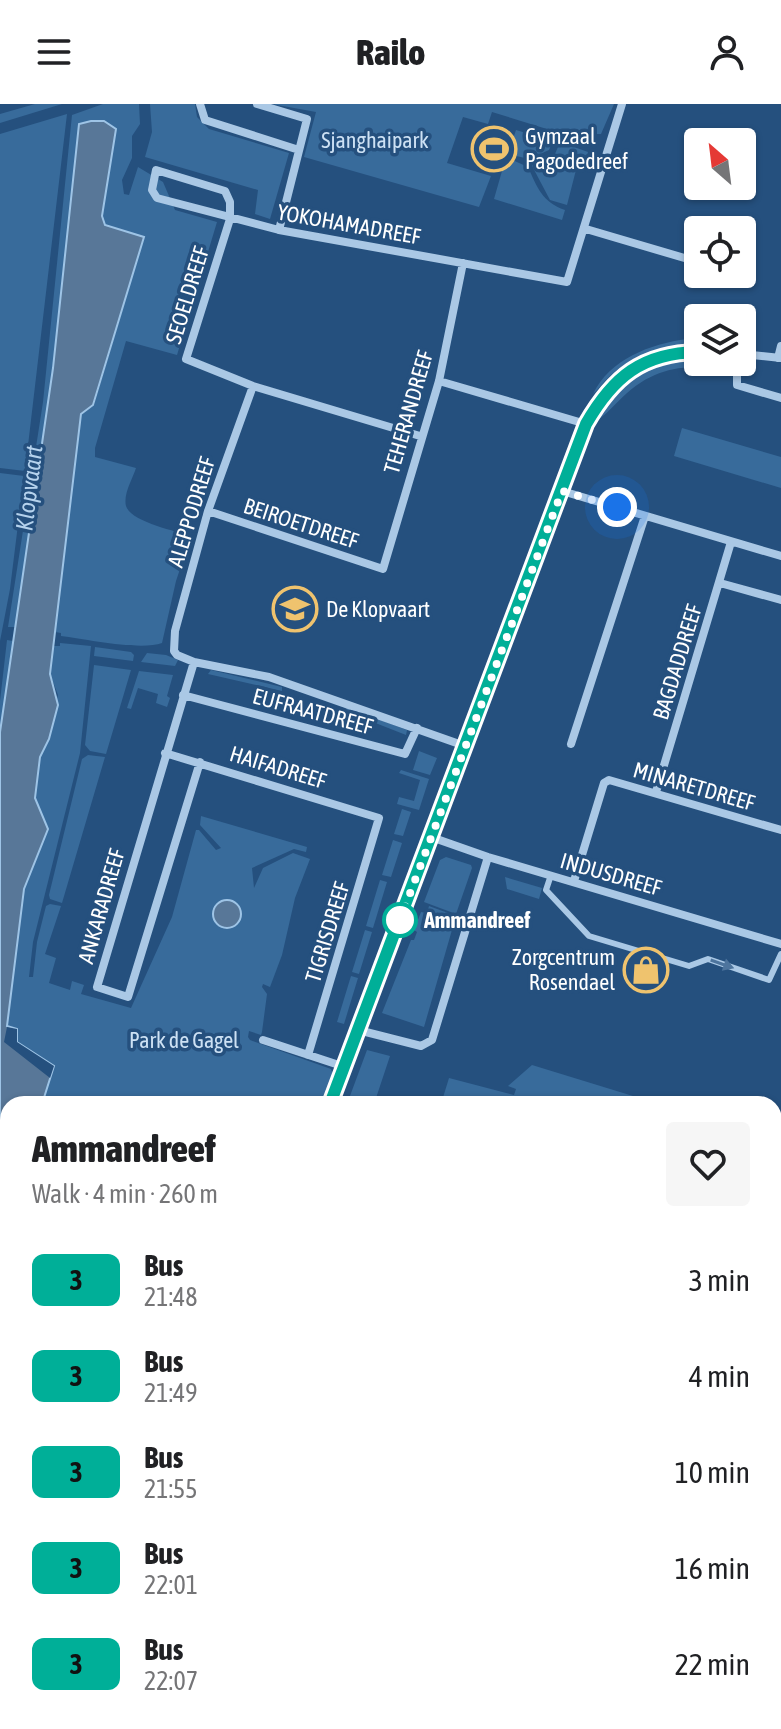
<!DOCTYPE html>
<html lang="en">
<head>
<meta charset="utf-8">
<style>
	:root { --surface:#fff; --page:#f6f6f6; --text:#202124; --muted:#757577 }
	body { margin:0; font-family:"Asap Condensed",sans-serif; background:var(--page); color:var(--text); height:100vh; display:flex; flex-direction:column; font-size:30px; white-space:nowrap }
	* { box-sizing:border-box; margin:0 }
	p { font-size:26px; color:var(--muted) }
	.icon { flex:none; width:44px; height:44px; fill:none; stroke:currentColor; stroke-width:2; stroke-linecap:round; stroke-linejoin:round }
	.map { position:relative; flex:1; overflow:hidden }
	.details { position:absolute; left:0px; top:992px; width:782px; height:634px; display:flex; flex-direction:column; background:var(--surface); border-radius:24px 24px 0 0; box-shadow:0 2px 6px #0004 }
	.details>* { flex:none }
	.badge { padding:0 16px; border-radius:12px; font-size:28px; line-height:52px }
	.needle { width:52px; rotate:332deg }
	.controls { position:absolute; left:684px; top:24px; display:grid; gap:16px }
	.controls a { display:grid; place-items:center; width:72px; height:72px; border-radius:8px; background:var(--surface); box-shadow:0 2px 6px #0004; font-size:40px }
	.you { position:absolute; width:40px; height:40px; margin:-20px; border:6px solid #fff; border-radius:50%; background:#1a73e8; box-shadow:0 0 0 12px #1a73e833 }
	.map>.badge { position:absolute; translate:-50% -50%; box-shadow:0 0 0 4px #fff }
	.round { display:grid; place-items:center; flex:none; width:84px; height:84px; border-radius:8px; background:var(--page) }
	.head { display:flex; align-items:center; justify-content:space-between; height:136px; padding:0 32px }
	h1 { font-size:38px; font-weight:800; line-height:60px }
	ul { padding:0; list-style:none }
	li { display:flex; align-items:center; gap:24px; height:96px; padding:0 32px }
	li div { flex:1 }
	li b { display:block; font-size:30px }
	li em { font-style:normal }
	li .badge { min-width:88px; font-weight:700; text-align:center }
	header { display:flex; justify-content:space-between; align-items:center; height:104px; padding:0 32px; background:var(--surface); font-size:36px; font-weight:800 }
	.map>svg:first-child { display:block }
</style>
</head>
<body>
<header><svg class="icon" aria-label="menu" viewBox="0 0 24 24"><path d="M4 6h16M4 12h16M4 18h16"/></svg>Railo<svg class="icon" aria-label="person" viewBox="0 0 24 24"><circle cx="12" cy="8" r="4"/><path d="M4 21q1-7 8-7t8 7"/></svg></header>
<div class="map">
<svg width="781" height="1625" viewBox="0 0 781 1625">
	<rect width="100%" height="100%" fill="#25507e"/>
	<!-- green -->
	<path fill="#386b9b" d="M35,0H62L0,19V10Z
		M103,0H139L140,20L132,32V54L122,76L124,90L129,91L138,63L163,78L175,106L217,118L177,251L126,237L95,344V353L136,364C133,374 123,390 126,402C131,418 176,427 191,432L176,477L162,539C140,547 86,535 61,532V529L55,528L81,310L94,301L144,133L105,121L102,113L106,85L91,17L79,20C61,188 45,357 15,523H8L43,298L72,11Z
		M150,0H195L197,13L209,25L289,49L270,115L255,110L258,86L145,53L152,28Z
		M272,0H614L601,30H596L592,39L492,8L488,20L463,13L447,59L491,72L479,103L304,53L316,8Z
		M67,10L25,367L0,364V30Z
		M516,26L553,37L549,46L529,55L508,50Z
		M560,38L588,48L582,67L576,66L567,101L550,96L531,60L555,50Z
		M506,53L528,63C537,83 542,98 565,106L562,116L494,95Z
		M687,235L698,236V242C666,239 634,250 610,272C604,277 599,285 593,290C610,255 650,240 687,235Z
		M698,255V258H722L723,263C686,261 656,263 627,289C616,299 606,311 594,319C613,276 653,256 698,255Z
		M682,324L781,353V384L674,352Z
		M0,369L24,372L10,485L0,537Z
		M7,536L13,537L0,628V597Z
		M60,539L91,542L80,649L33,838L29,873H33L37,838L46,802L50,800L61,802L45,850L56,854L49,879L70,886L72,877L84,881L81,890L131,904L172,813L196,726H199L216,746L221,744L200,721L201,712L307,743L306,748L294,745L252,764L254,784L263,764L293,749L310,755L295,794L282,851L270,883L263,880L262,883L267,890L262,928L261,931L249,927L248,933L250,936L331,965L341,1000H42L54,962L16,938L7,923L24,785L42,741L40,704L35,694L40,653L58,591L50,570L53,542H60Z
		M95,543L131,548L134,551L133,557L94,552Z
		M147,549L166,551L178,556L175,562L141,558Z
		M94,561L131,566L106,650L90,647L85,641Z
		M211,566L282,583V587L208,570Z
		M139,567L173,571L167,592L170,594L167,603L156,599L158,590L138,584L131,605L127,604Z
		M346,603L407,626L406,631L345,607Z
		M419,647L437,654L430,671L413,666Z
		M88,651L105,653L62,799L50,795L49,791L82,655Z
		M401,666L429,675L419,706L397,700L399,693L414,697L420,676L399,669Z
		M402,705L411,708L403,732L394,730Z
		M393,736L402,739L391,773L382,771Z
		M446,753L471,761L472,764L456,810L424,798L440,756Z
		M505,773L542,784L539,795L507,785Z
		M380,776L387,778L373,824L366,822Z
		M429,802L456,812L424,923L382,909L411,836H414L417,828L414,826L421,808L427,809Z
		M365,826L372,828L359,870L352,868Z
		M351,872L358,874L344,920L337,918Z
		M367,946L390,952L374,1000H347Z
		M532,961L659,1000H441L449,974L514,991L516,985L508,982Z
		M774,1035L781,1037V1625H768L770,1618H774L776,1597Z
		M8,1080V1101L4,1106L1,1137V1142L8,1144V1173L0,1197V1081Z
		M0,1361L8,1363V1618H31L29,1625H0Z"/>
	<!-- water -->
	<path fill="#587798" stroke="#9ec4e6" stroke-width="2" d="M91,17H104L116,25L102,112L105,121L144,133L93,301L81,310L50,570L58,601L49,635L40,653L35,694L48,725L24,785L7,922L17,925V938L54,962L42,1000H8V1080L0,1081V628L53,264L79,20Z
		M213 810a14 14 0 1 1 28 0a14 14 0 1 1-28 0Z"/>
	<!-- pier -->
	<path fill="#25507e" d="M7,923L17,925V938L54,962L50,974L4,938Z"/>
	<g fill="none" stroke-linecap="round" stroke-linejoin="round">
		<!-- lane -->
		<path stroke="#aac8e5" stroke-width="6" d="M551,771L546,786L589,832L689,862L708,855L769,876L781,850"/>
		<!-- street -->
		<path stroke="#aac8e5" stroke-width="8" d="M200,0L205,16L299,46
			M257,0L307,15L279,126
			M586,125L698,158
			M742,250L781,254
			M778,254L781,242
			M737,258V281L781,294
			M439,277L586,320
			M253,282L208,407L175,527L174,547L177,551L194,558L269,573L465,642
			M420,332L253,282L186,255L230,115V98L225,87L156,66L152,86L157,94L279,126L567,178L622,0
			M562,387L781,452
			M208,407L383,465L439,277L463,159
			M720,479L781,496
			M194,558L97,883L128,893L200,658
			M183,591L405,650L417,624
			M571,640L645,412
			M165,649L379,714L308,951
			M656,688L731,438
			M431,733L488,753L781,840
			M574,777L604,679L609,676L781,726
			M358,926L421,942L432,936L488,753
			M263,936L345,963
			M330,1000L586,320C612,272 642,249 698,248
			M8,1119L3,1134L8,1135
			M774,1138L781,1141
			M774,1171L781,1147
			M696,1618L722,1625
			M36,1625L38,1618
			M232,1625L251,1618
			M397,1625L399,1618
			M615,1625L617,1618
			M646,1625L647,1618
			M761,1625L763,1618"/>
		<!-- secondary -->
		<path stroke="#d3e4f5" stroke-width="16" d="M0,1329H8
			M774,1391H781
			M774,1444L781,1446"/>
	</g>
	<!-- one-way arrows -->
	<defs><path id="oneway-solid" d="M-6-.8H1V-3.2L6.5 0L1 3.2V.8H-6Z" transform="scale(2)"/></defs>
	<use fill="#4d749d" href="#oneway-solid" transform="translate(722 860) rotate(19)"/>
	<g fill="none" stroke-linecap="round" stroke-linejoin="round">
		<!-- line casing -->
		<g stroke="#fff" stroke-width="18">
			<path id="line" d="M330,1000L586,320C613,273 642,249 698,248"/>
		</g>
		<!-- line -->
		<use href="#line" stroke="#00af98" stroke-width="12"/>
		<!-- walk -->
		<path stroke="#fff" stroke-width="8" stroke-dasharray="0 14.4" d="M400,816L562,387L617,403"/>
	</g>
	<!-- icons -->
	<defs>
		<g id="stadium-ring" transform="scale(2.3)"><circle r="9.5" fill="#25507e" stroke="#efc36e" stroke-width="1.5"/><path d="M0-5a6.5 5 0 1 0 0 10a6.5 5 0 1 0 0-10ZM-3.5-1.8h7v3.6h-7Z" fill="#efc36e"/></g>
		<g id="school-ring" transform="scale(2.3)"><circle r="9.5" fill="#25507e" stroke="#efc36e" stroke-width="1.5"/><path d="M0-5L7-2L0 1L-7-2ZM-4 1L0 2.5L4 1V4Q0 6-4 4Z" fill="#efc36e"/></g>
		<g id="shop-ring" transform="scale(2.3)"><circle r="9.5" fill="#25507e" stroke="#efc36e" stroke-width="1.5"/><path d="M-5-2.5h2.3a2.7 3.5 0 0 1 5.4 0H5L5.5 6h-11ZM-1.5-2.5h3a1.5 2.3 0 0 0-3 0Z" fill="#efc36e"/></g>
	</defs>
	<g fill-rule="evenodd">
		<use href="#stadium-ring" x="494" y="45"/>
		<use href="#school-ring" x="295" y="505"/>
		<use href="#shop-ring" x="646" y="866"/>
	</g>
	<!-- markers -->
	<circle fill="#fff" stroke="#00af98" stroke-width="4" cx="400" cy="816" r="16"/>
	<g text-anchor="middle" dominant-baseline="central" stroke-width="7" stroke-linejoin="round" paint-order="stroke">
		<!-- poi labels -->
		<g font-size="22" fill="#fff" stroke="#25507e" text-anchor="start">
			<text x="525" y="32">Gymzaal<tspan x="525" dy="25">Pagodedreef</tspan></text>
			<text x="326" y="505">De Klopvaart</text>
			<text x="615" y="853" text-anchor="end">Zorgcentrum<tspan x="615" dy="25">Rosendael</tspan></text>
		</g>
		<!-- park labels -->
		<g font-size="22" fill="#cde1f4" stroke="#25507e">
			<text x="375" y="36">Sjanghaipark</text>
			<text x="184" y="936">Park de Gagel</text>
		</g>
		<!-- street labels -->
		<g font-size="22" fill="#fff" stroke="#25507e">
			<text transform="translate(349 120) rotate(10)">YOKOHAMADREEF</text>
			<text transform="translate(187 191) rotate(-73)">SEOELDREEF</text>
			<text transform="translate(408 308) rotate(-74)">TEHERANDREEF</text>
			<text transform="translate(191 408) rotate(-73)">ALEPPODREEF</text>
			<text transform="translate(301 419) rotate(18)">BEIROETDREEF</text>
			<text transform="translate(677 558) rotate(-73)">BAGDADDREEF</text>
			<text transform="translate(313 607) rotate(15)">EUFRAATDREEF</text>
			<text transform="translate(278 663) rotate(17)">HAIFADREEF</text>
			<text transform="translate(694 682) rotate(16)">MINARETDREEF</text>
			<text transform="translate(611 770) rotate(16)">INDUSDREEF</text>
			<text transform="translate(101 802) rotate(-74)">ANKARADREEF</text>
			<text transform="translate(327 828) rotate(-73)">TIGRISDREEF</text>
		</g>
		<!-- stop labels -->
		<g font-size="22" font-weight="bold" fill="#fff" stroke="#25507e" text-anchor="start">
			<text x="424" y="816">Ammandreef</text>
		</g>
		<!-- water labels -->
		<g font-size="24" font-style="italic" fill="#b5d2ed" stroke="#25507e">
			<text transform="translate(29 384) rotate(-83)">Klopvaart</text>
		</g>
	</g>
</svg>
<div class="controls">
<a><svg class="needle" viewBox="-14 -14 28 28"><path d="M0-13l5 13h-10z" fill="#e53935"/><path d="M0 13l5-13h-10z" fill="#757577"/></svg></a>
<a><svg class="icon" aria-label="locate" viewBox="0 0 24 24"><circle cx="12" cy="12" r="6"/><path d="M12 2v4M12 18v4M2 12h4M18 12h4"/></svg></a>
<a><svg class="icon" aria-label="layers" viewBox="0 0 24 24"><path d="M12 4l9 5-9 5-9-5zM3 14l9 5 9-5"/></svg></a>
</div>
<div class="you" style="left:617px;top:403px"></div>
<section class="details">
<div class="head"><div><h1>Ammandreef</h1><p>Walk · 4 min · 260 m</p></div><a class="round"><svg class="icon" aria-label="heart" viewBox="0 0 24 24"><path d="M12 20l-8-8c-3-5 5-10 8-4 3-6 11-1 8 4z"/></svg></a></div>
<ul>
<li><span class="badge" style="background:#00af98;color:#111">3</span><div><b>Bus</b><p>21:48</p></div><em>3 min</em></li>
<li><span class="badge" style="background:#00af98;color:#111">3</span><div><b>Bus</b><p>21:49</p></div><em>4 min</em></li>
<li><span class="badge" style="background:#00af98;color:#111">3</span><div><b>Bus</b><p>21:55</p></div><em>10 min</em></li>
<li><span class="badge" style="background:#00af98;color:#111">3</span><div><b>Bus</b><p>22:01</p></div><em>16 min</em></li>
<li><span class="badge" style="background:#00af98;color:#111">3</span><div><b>Bus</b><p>22:07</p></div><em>22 min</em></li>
</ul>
</section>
</div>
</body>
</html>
